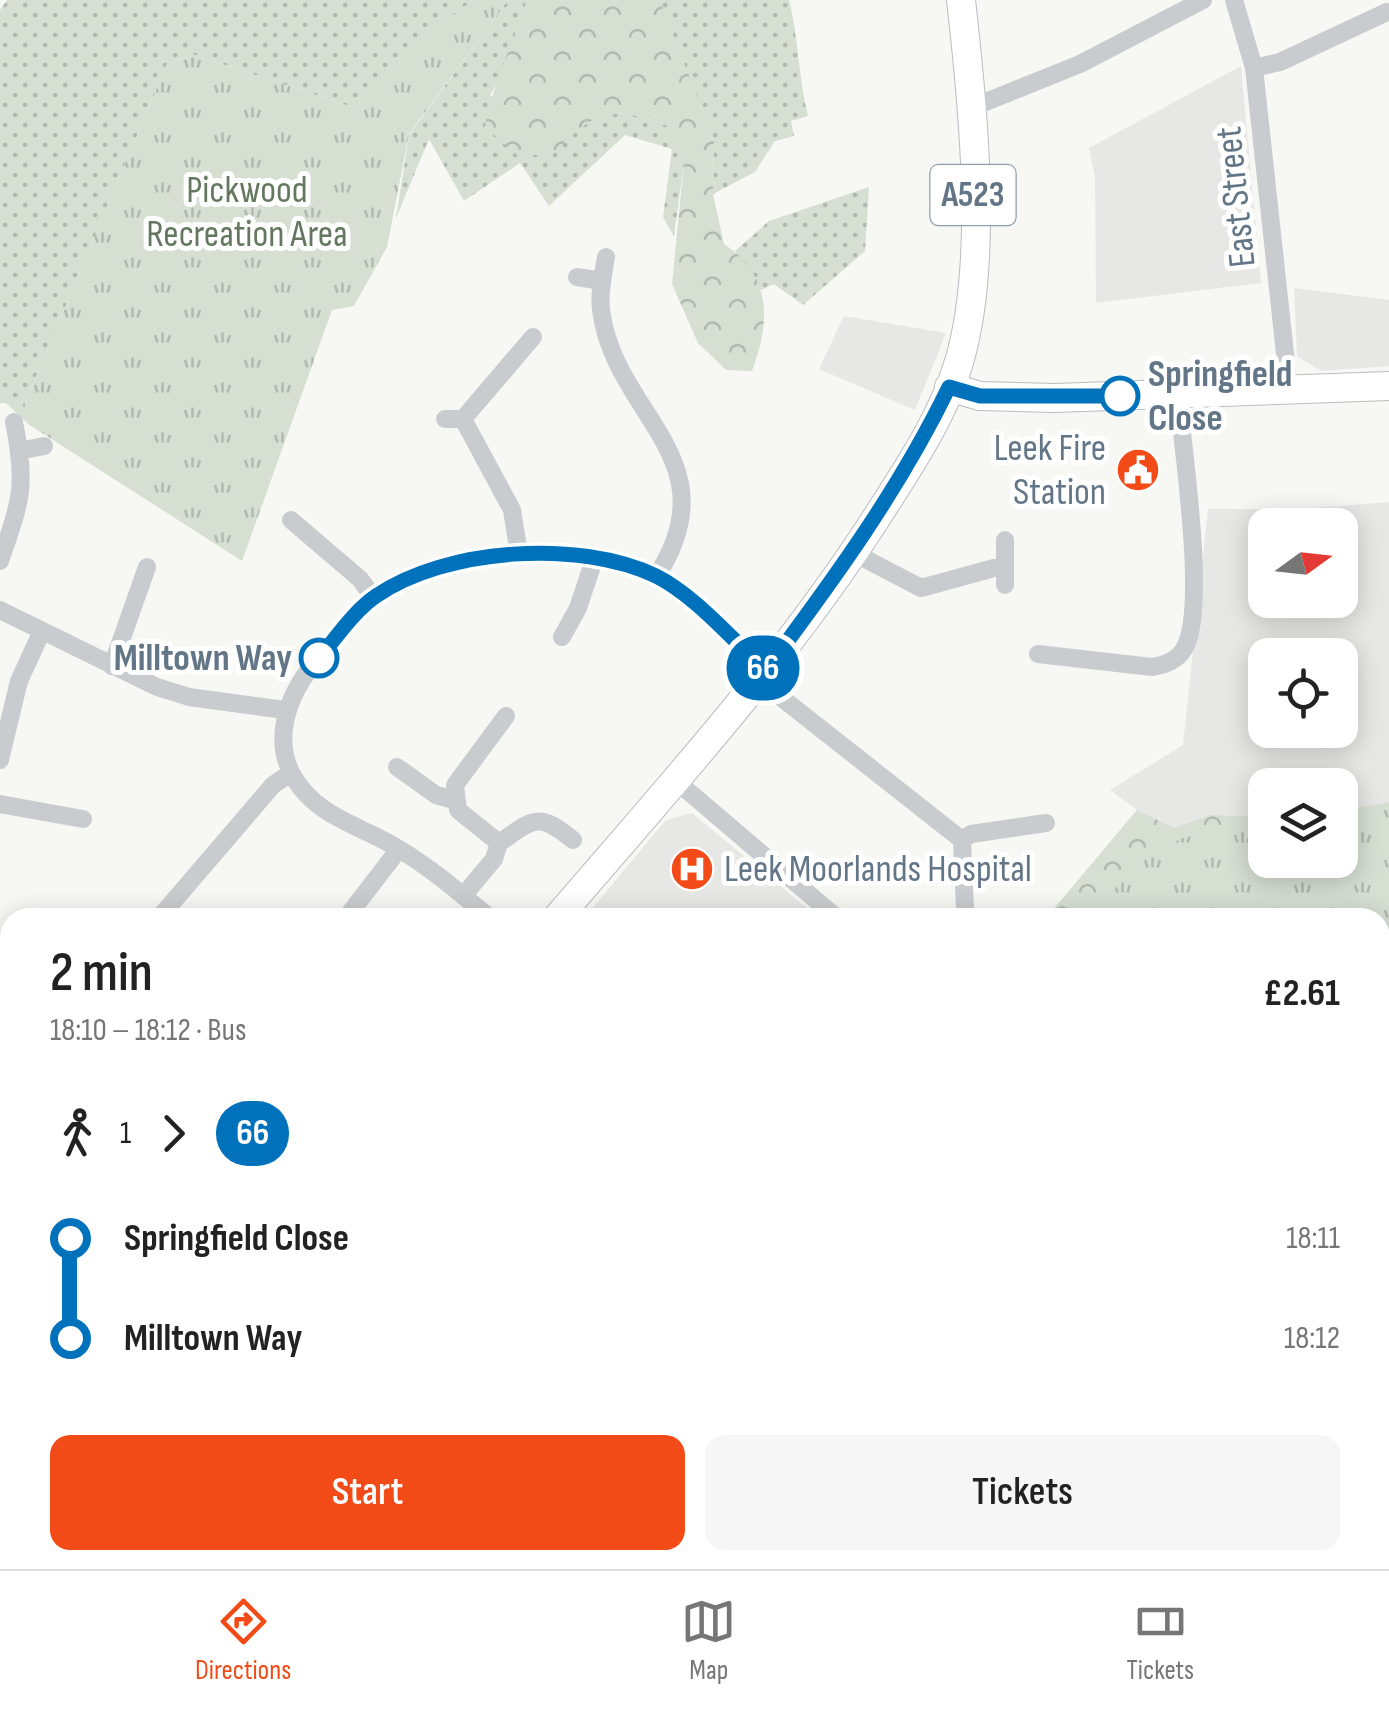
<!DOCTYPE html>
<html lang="en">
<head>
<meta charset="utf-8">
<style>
	:root { --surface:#fff; --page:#f6f6f6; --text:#222; --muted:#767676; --line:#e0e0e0; --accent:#f34b17 }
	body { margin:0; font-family:"Sofia Sans Condensed",sans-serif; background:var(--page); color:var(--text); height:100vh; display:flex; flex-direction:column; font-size:38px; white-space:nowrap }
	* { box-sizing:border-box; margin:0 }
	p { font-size:32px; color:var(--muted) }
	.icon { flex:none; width:55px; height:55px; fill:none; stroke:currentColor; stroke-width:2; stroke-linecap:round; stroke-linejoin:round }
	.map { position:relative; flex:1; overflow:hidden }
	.side { position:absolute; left:0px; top:908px; width:1390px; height:662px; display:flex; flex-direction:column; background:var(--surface); border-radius:30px 30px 0 0; box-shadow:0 5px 25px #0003 }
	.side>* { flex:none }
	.badge { padding:0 20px; border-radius:32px; font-size:35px; line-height:65px }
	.needle { width:65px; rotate:75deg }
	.tools { position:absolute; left:1248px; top:508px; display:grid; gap:20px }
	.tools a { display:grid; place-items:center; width:110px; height:110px; border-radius:20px; background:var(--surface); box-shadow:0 5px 25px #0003; font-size:50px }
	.map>.badge { position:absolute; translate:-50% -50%; box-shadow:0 0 0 5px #fff }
	.legs { display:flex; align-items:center; gap:15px; height:110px; padding:0 50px; font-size:32px }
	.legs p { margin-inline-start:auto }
	.summary { display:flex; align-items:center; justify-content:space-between; height:170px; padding:0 50px }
	h1 { font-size:55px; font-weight:600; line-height:75px }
	.cta { display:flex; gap:20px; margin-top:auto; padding:20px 50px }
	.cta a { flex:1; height:115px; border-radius:20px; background:var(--accent); color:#fff; font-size:40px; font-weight:600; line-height:115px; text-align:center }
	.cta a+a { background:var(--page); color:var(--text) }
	ul { padding:0 50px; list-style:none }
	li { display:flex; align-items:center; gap:35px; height:100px; font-size:38px }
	li i { display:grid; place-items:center; width:15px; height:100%; margin:0 12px; background:currentColor }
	li i::after { content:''; width:25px; height:25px; margin:-12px; border:8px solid; border-radius:50%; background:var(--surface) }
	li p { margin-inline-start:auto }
	li:first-child i { background:linear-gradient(#0000 50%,currentColor 0) }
	li:last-child i { background:linear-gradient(currentColor 50%,#0000 0) }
	.menu { display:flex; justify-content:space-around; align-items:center; height:140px; border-top:2px solid var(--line); background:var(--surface); font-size:28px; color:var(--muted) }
	.menu a { display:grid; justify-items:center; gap:5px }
	.menu .selected { color:var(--accent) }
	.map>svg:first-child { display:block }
</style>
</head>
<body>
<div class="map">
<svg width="1389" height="1569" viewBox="0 0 1389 1569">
	<defs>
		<pattern id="grass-dots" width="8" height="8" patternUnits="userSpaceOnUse" patternTransform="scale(2.5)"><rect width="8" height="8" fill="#d7dfd3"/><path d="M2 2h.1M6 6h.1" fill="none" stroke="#b2b9b1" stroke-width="1.8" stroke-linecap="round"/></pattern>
		<pattern id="forest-crowns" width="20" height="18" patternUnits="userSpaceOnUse" patternTransform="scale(2.5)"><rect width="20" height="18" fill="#d7dfd3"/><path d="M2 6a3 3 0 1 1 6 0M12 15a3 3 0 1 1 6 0" fill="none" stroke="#b2b9b1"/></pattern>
		<pattern id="park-tufts" width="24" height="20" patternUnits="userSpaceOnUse" patternTransform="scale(2.5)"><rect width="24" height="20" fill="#d7dfd3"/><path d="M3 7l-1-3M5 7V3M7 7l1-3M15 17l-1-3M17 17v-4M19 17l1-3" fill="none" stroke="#b2b9b1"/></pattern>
	</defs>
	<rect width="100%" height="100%" fill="#f7f7f3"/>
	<!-- built -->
	<path fill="#e7e8e6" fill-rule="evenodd" d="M1241,66L1261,283L1096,303L1095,177L1089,148Z
		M1294,288L1389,300V366L1321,371L1297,356Z
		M844,316L946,333L915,410L819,369Z
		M1389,502V1311L1380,1305V918H1094L1137,810L1110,790L1183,745L1208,509H1302ZM1265,525H1340V600H1265ZM1265,655H1340V730H1265ZM1265,785H1340V860H1265Z
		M692,813L818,917H585L666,820Z"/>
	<!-- grass -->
	<path fill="url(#grass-dots)" d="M7,0H473L418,43L355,108L192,54L167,64L25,403L28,424L6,403H0V10Z
		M508,0H527L505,71L490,95L551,155C595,111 608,103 668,126L684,162L674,236L663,217L672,149L625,135L549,206L520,163L464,201L429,139L396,218L409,135Z
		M658,0H789C799,40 798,76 808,116L791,121L794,136L775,141L755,172L713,194L714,140Z
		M869,187L865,251L803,305L774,284L761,290L735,251L769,221Z"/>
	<!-- forest -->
	<path fill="url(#forest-crowns)" d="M527,0H658L662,6L714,140L713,194L724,244C773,277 770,322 752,371L726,370L698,343L672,284L684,162L668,126C609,103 595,111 552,155H517L485,127C492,86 514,42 527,0Z
		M1137,810L1174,828L1210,815L1265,817V860L1109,897L1094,917L1046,918Z"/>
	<!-- park -->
	<path fill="url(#park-tufts)" d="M473,0H508L409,134L387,247L354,306L332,310L242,561L28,424L25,403L167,64L192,54L355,108L418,43Z
		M1389,802V1311L1380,1305V918L1094,917L1130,868L1182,838L1265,824V860H1340V811Z"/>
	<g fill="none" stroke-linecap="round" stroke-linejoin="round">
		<!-- highway casing -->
		<g stroke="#babdc0" stroke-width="30">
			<path id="highway" d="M949,387L980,396L1055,398L1389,386
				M557,918C670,786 789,656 882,509C911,464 944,414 959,362C989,261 973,105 961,0
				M0,1474L10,1467"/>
		</g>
		<!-- minor -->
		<path stroke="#c9cccf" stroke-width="18" d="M1234,0L1254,68L1289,390
			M1254,68L1280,62L1387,12
			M969,104L983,103L1080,64L1203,0
			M606,257C603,274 599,293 601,310C614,415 733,459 656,577
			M577,277L602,281
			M445,419H463L533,337
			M463,419L512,510L519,554
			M19,451L44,446
			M291,520L360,579L373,597
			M1005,540V585
			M854,553L921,588L1005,565
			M0,561C21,500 27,487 14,422
			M0,610L157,687L189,697L285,710
			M562,637L578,608L594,560
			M1038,654L1152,667C1165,665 1177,661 1184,649C1208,609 1182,446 1178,394
			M112,666L147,567
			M759,680L962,840
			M0,760L19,681L42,631
			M397,767L436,795L454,800
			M675,780L837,918
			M0,804L83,819
			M499,843C534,819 538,811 573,840
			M463,896L494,859L499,843L458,810L455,785L506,716
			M965,910L962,840L971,834L1046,823
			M159,918L273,785L291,773
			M346,918L399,849
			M490,918C461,894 431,868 399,849C363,826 318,818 294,778C272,741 287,697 312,666C331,644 350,617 372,598C435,546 586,540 657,577C697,598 733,641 766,671
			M0,1098L10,1085
			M0,1320L10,1329
			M1380,1365L1389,1372
			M1380,1520L1389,1521
			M249,1567L257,1560
			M4,1569L12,1560
			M555,1569L643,1560"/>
		<!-- highway -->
		<use href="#highway" stroke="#fff" stroke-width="28"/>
	</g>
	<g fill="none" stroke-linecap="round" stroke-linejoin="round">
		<!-- line-1 casing -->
		<g stroke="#fff" stroke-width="22">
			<path id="line-1" d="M319,658C336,638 355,610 376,596C446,548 579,539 656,576C696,596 733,641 766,670C834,579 899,490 949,387L980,396H1120"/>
		</g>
		<!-- line-1 -->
		<use href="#line-1" stroke="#0072bc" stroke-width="15"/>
	</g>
	<!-- icons -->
	<defs>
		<g id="civic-disc" transform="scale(2.25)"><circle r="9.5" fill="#f34b17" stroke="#fff"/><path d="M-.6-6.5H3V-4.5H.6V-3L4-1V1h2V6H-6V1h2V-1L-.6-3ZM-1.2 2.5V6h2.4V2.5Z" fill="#fff"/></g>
		<g id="hospital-disc" transform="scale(2.25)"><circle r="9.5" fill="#f34b17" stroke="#fff"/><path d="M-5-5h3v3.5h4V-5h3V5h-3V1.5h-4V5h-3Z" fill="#fff"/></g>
	</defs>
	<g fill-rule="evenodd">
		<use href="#civic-disc" x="1138" y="470"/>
		<use href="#hospital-disc" x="692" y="869"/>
	</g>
	<!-- markers -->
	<g fill="#fff" stroke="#0072bc" stroke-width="5">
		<circle cx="1120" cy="396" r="18"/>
		<circle cx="319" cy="658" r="18"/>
	</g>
	<g text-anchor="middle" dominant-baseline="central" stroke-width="10" stroke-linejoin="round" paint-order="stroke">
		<!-- shield labels -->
		<rect fill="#fff" stroke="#929fab" stroke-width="2.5" x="930.5" y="165" width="85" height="60" rx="8"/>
		<g font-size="35" font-weight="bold" fill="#637687">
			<text x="973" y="195">A523</text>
		</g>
		<!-- park labels -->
		<g font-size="38" fill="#63785e" stroke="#fff">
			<text x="247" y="190">Pickwood<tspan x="247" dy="44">Recreation Area</tspan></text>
		</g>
		<!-- street labels -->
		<g font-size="38" fill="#637687" stroke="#fff">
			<text transform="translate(1236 197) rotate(-96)">East Street</text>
		</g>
		<!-- stop labels -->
		<g font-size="38" font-weight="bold" fill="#637687" stroke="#fff" text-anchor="start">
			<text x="1148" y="374">Springfield<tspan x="1148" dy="44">Close</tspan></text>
			<text x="292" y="658" text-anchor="end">Milltown Way</text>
		</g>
		<!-- poi labels -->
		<g font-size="38" fill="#637687" stroke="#fff" text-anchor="end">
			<text x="1106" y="448">Leek Fire<tspan x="1106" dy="44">Station</tspan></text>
			<text x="724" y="869" text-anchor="start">Leek Moorlands Hospital</text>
		</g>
	</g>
</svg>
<div class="tools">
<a><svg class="needle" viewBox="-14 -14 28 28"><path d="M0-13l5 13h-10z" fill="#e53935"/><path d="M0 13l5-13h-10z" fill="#767676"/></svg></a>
<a><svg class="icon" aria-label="locate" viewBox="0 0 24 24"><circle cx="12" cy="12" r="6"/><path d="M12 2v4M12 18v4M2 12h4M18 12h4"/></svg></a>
<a><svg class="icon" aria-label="layers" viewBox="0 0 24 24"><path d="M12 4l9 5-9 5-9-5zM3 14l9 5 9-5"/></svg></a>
</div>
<b class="badge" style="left:763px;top:668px;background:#0072bc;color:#fff">66</b>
<section class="side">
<div class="summary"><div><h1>2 min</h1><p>18:10 – 18:12 · Bus</p></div><b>£2.61</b></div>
<div class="legs"><svg class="icon" aria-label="walk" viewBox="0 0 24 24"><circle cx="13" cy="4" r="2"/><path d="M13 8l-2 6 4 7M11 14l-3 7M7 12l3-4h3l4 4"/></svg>1<svg class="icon" aria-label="forward" viewBox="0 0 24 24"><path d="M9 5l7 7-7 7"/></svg><b class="badge" style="background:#0072bc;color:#fff">66</b></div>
<ul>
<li><i style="color:#0072bc"></i><b>Springfield Close</b><p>18:11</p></li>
<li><i style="color:#0072bc"></i><b>Milltown Way</b><p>18:12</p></li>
</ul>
<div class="cta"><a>Start</a><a>Tickets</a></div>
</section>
</div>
<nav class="menu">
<a class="selected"><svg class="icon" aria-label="directions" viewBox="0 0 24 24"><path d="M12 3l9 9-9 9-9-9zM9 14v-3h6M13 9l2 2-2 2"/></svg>Directions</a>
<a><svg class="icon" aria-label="map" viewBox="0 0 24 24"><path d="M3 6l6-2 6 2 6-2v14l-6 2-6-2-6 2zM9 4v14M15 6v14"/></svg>Map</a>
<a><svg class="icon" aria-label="tickets" viewBox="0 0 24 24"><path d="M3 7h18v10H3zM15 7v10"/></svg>Tickets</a>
</nav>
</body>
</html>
